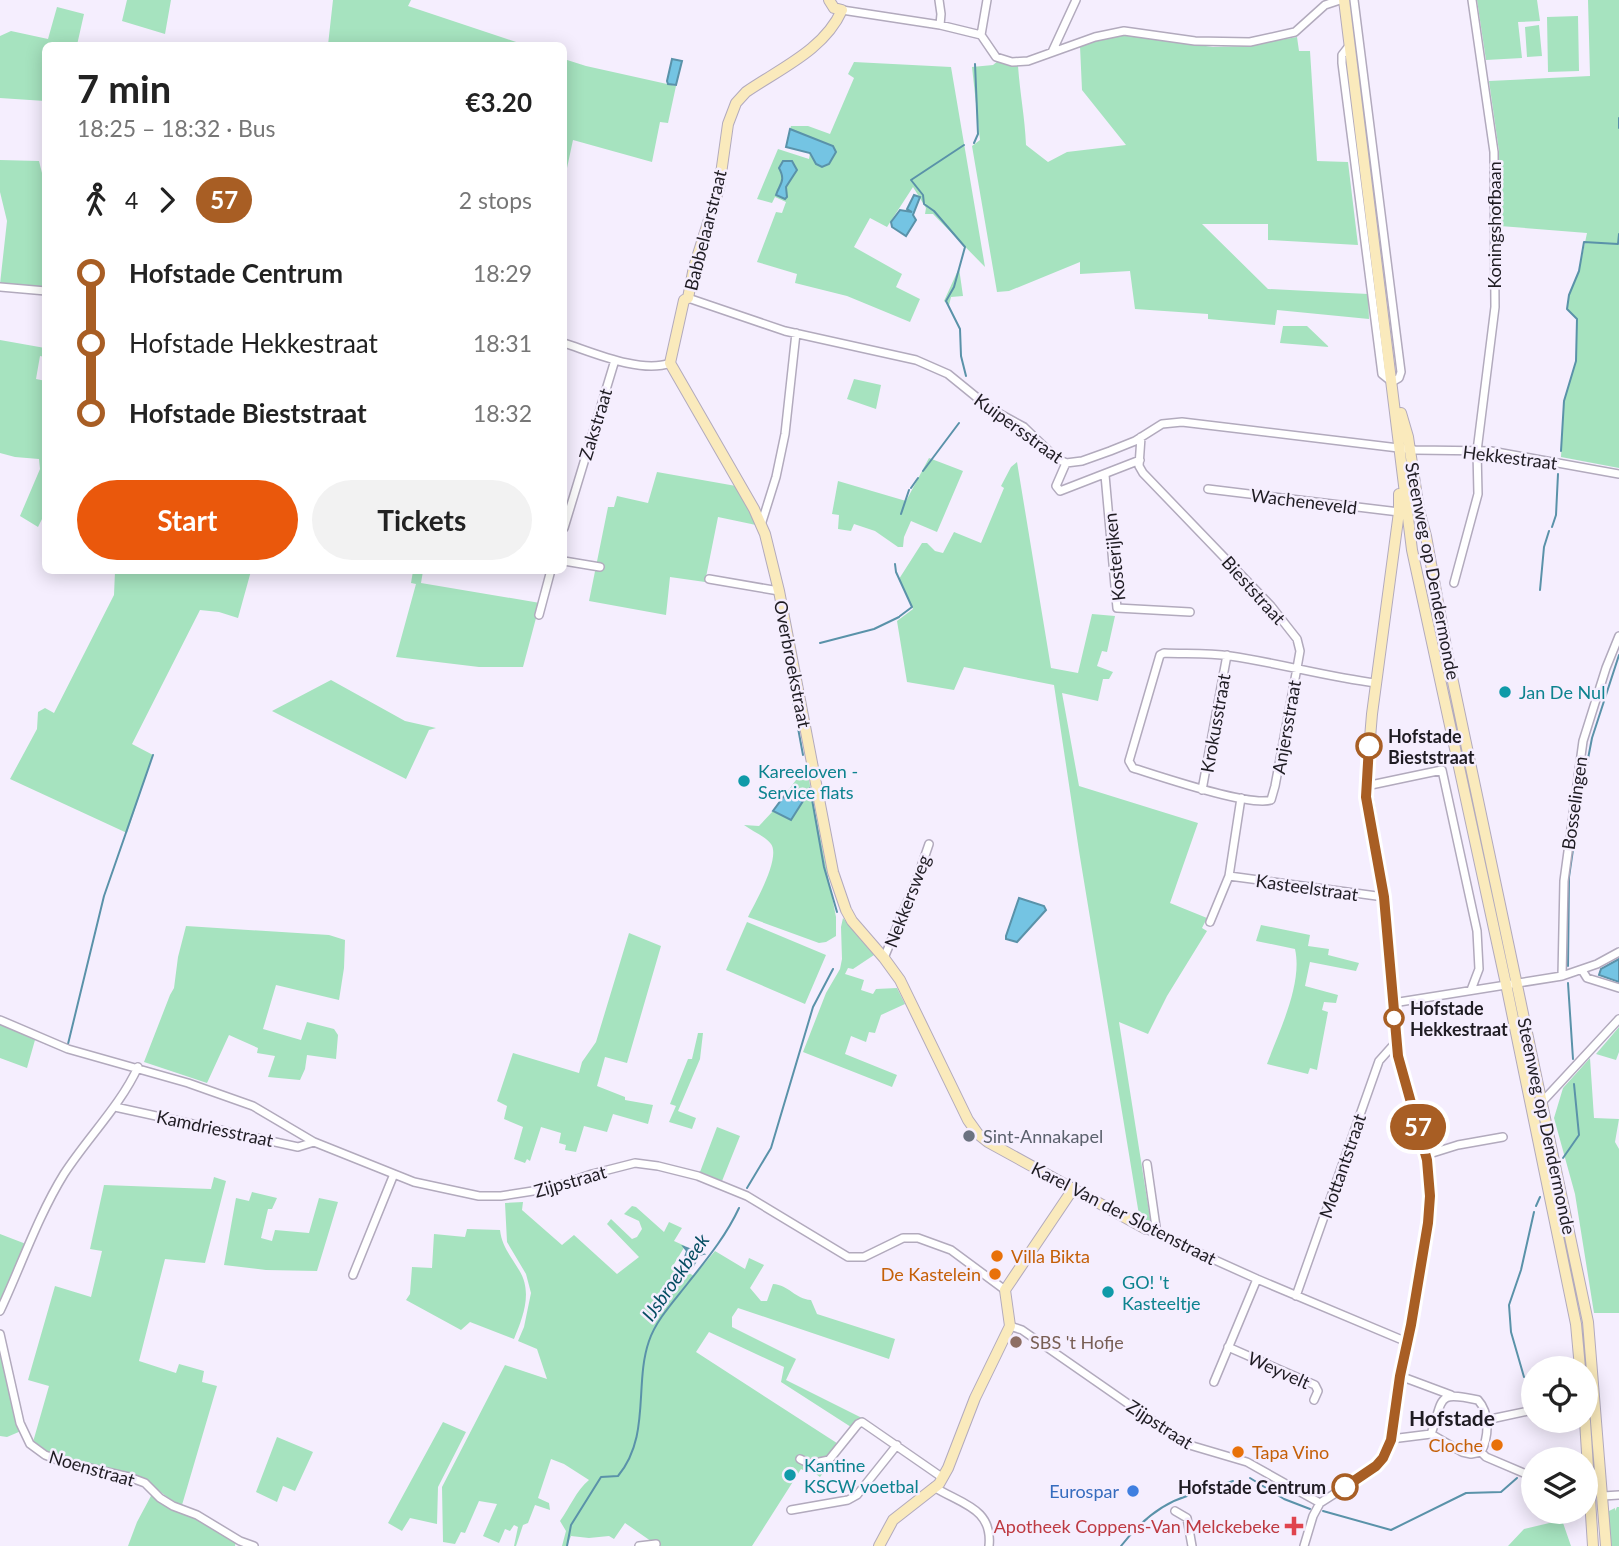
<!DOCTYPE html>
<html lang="en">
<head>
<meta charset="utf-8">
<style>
	:root { --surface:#fff; --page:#f2f2f2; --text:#222; --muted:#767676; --accent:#ea580c }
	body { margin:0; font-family:Lato,sans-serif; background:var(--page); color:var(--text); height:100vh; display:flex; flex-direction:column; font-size:26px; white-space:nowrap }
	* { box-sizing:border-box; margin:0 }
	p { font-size:23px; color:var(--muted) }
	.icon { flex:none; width:38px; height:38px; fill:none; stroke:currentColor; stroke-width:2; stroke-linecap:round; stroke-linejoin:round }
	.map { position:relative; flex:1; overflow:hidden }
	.panel { position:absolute; left:42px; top:42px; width:525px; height:532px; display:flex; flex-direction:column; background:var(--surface); border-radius:10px; box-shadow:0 4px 18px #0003 }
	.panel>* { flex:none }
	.badge { padding:0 14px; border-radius:23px; font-size:24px; line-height:46px }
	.buttons { position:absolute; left:1521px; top:1356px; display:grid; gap:14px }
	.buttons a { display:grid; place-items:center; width:77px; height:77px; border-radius:50%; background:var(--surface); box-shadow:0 4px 18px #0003; font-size:35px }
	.map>.badge { position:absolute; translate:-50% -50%; box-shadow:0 0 0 4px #fff }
	.legs { display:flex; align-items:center; gap:10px; height:77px; padding:0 35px; font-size:23px }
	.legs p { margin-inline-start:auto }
	.overview { display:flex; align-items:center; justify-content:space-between; height:119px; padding:0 35px }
	h1 { font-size:38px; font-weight:700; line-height:52px }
	.button { display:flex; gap:14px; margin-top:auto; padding:14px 35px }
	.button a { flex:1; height:80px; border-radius:42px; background:var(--accent); color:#fff; font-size:28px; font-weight:700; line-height:80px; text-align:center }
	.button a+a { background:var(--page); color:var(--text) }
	ul { padding:0 35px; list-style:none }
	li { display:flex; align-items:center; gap:24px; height:70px; font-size:26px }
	li i { display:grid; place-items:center; width:10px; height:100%; margin:0 9px; background:currentColor }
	li i::after { content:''; width:18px; height:18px; margin:-9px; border:5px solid; border-radius:50%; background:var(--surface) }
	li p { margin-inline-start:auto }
	li:first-child i { background:linear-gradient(#0000 50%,currentColor 0) }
	li:last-child i { background:linear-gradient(currentColor 50%,#0000 0) }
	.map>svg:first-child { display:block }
</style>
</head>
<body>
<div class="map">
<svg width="1619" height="1546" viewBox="0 0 1619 1546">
	<rect width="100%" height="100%" fill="#f5eefe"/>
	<!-- green -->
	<path fill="#a6e3bf" d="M127,0H171L165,34L122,21Z
		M333,0H411L408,6L525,45H328Z
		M1477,0H1537L1540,21L1518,22L1522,58L1486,60Z
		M1588,0H1619V468L1561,457L1564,401L1576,361L1577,319L1567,309L1569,295L1579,271L1587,233L1500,226L1499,151L1489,81L1590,76Z
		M57,7L84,14L77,45L46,46L45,101L0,98V36L11,31L48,39Z
		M1578,16L1579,71L1548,72L1547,17Z
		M1539,25L1542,56L1527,57L1525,27Z
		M1125,35L1213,47L1246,46L1297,37L1299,51H1310L1317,161L1348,162L1358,245L1268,240V224H1202L1268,289L1368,294L1369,319L1277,310L1275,325L1208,319V314L1135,309L1130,271L1080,274V262L1009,291L997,292L972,146L980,140L972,67L993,65L998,61L1018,66C1020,94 1025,118 1026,145L1048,162L1067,152L1126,145L1082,90L1080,46L1098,40Z
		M564,59L586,66L676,86L668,123L660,122L652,162L573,140L564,182Z
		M854,62L951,67L985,267L933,214H925L926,208L913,187L887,227L870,218L854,247L902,274L896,287L920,299L910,322L847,296L795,283L797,274L757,262L776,212L782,213L786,202L775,197L772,203L757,199L778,149L809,159L810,153L814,158L829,164L836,152L833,146L790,129L791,126H808L830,134L854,78L848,74Z
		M0,160L39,161L46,189L45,289L0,284L7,221L0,192Z
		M959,268L963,296L951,297L949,305L944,301Z
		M1283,326H1307L1329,347L1280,343Z
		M0,340L45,348V357L40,356L36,379L46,381L45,513L38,527L20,516L40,469L39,459L15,457L0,453Z
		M854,379L881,385L876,409L847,399Z
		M929,458L963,471L937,532L911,521L904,537L903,547H898L875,531L854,524L851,531L838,529L839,515L832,514L838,481L906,501Z
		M1017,462L1051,668L1078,673L1092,614L1115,616L1107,652L1102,651L1097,666L1113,672L1109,679H1103L1098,701L1062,693L1079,786L1198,823L1170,903L1207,918L1202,928L1207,931L1167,996L1148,1034L1119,1022L1151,1224L1140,1221L1079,851L1054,685L964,667L954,690L907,682L897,621L913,609L899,579L922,543H927L935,551L943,553L954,532L981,543L1004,488L1001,486L1011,467Z
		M657,472L736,486L756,525L718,517L705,582L670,577L666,615L589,601L608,507H614L617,496L648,503Z
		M115,571H251L238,618L219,612L200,610L132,744L153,755L127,833L10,779L37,729L38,712L45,708L54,713L114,595Z
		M413,571H423L421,583L540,603L523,667H479L396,657L416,584L411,583Z
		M331,680L405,721L436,728L429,730L406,779L272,711Z
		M808,775L836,917V936L826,942L819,943L748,917C755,903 781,858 771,844C766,837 752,831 744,825L759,826L773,811L791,820L803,801L787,792L799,776Z
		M843,918L874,955L853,969L848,968L845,974L864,980L861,990L873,994L876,989L897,988L905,1004L881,1015L875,1033L869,1032L866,1042L851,1036L845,1054L897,1075L892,1087L803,1052L826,993L840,969L842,959L841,927Z
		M747,922L826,955L805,1004L726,970Z
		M1261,925L1310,935L1308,946L1329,949L1328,955L1359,963L1356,971L1310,962L1305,986L1338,995L1336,1003L1324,1002L1322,1010L1328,1012L1317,1070L1310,1068L1308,1074L1267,1064C1279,1031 1303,984 1295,949L1256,941Z
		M186,926L329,935L345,940L344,968L339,1000L276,985L263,1029L301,1040L307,1022L334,1029L338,1035L336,1059L307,1055L305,1069L300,1080L268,1077L275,1056L257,1053L258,1048L229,1035L207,1083L144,1062L170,995L174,988L178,957Z
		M629,933L661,946L627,1063L605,1057L597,1086L625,1097V1100L653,1105L648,1124L613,1114L607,1132L584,1126L576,1152L565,1150L566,1145L559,1143L561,1133L541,1127L530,1161L527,1159L525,1163L514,1159L523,1127L504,1119L507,1106L497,1101L513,1053L579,1073L582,1062L596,1042Z
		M0,1024L35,1040L27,1068L0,1058Z
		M1619,1027V1052L1616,1060L1596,1054Z
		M698,1033H703L700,1059L678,1111L696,1118L692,1129L669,1122L676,1106L670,1104L688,1059H692Z
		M1590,1058L1594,1118L1619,1119L1615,1142L1619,1149V1313H1594L1575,1194L1554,1118L1563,1088Z
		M717,1127L740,1136L722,1181L700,1172Z
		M214,1177L226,1181L205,1263L165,1259L139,1361L176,1373L179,1364L204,1371L202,1382L217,1386L182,1505C165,1499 156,1485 141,1478C131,1473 120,1472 109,1471C84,1467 51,1461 33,1442L49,1386L28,1380L55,1286L91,1297L102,1251L90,1249L104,1185L211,1189Z
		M252,1192L277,1198L272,1209H268L261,1238L272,1241L275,1230L309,1233L319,1198L338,1202L317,1271L266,1270L224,1265L236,1198L249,1201Z
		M523,1202L522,1210L562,1245L574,1235L617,1274L639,1257L607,1224L611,1219L632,1239L637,1237L642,1229L639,1221L624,1214L632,1206L636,1207L664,1232L669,1222L682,1228L674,1241L685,1246L674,1264L694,1276L715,1251L745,1269L749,1258L764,1265L750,1288L761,1301H767L773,1284C789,1285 795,1299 811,1300L817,1314L895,1339L889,1359L738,1308L732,1317V1327L796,1359L786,1380L864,1419H857L851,1427L781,1382L784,1367L709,1332L696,1352L843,1447L820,1477L808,1468L805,1471L801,1469L752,1546H658L625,1523L614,1539L609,1536L589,1538L571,1536L567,1546H562L566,1531L560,1521C570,1507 576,1491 589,1480L564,1464L551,1459L538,1498L549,1503L550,1510L535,1505L528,1523L523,1525L516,1546H514L518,1527L514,1525L510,1531L505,1529L499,1543L483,1536L497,1504L479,1501L465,1533L461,1532L455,1544L443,1542L442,1487L505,1365L547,1379L537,1349L518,1341L524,1327L531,1293L526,1274L507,1242L505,1203Z
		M467,1229L500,1230C502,1247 511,1256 519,1270C533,1292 523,1317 514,1339L470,1322L461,1330L406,1300L410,1294L412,1267L432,1268L434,1234L465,1237Z
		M0,1234L26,1244L0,1304Z
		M0,1350L21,1431L7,1437L0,1436Z
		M443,1422L466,1432L438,1487L437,1524L410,1518L402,1531L388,1523Z
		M277,1437L313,1452L295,1491L283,1486L277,1502L256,1492Z
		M152,1494L236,1541L235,1546H128L137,1522Z
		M1617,1507H1619V1546H1609L1607,1512L1615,1508V1511Z
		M1562,1520L1571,1546H1508L1524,1529Z"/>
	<!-- water -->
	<path fill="#74c4e3" stroke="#5a92a9" stroke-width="2" d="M672,59L682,61L676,85L668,84L667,81Z
		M790,129L833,146L836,152L829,164L822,167L816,164L810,153L786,147Z
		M783,161H792L797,170L786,187L787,197L785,199L776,195C780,183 786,181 779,168Z
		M914,195L920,197L913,215L916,220L906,236L892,227L891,222L900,210L912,212L907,209Z
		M787,792L803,801L791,820L773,811Z
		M1019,898L1044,906L1046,910L1017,942L1006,939V936Z
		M1619,959V982L1599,975L1601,969Z
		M684,1247L703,1254L699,1255L692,1268L686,1272L682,1266L687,1251Z"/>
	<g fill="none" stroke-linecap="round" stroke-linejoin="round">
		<!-- stream -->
		<path stroke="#5a92a9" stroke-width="2" d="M1619,118V128
			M974,143L978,134L975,64
			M964,145L911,180L923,195L924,204L934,211L965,247L954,287L946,301L960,329L961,356L966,376
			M1561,451L1564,401L1576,361L1577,319L1567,309L1569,295L1579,271L1584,242L1618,244L1619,234
			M923,471L959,423
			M911,488L918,478
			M901,514L909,490
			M1552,527L1556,515L1558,474
			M895,564L896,572L912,607L900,616
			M1540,590L1544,547L1549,531
			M820,643L874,629L899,617
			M793,701L803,755
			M810,788L824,867L837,912
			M1568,966L1569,877L1581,795L1592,738L1619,655
			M1568,983L1573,1059
			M68,1044L104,896L153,755
			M1563,1158L1579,1135L1574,1084
			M747,1188L771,1148L813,1007L833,969
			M1536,1206L1540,1197
			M1524,1377L1511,1332L1509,1305L1521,1270L1534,1212
			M1250,1478L1284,1499L1310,1509
			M1195,1494L1233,1481
			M1323,1511L1391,1530L1466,1493L1501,1492L1517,1478
			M567,1546L571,1525L601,1477L618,1476C651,1436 634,1384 649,1341C656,1320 674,1301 688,1283C707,1259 726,1236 739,1208
			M1121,1546C1138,1524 1161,1504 1187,1496"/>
		<!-- street casing -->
		<g stroke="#b2aabd" stroke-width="10">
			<path id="street" d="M939,0L941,14L940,25
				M842,10L940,25L981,35
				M981,35L996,57L1012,62L1028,61L1095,37L1124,31L1195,41L1250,42L1295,32L1325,5L1340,0
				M981,35L987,0
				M1349,46L1342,55V63L1382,374L1392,382L1399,378L1401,372L1354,0
				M1052,52L1076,0
				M0,287L46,291
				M688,298L785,331L916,360L948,374L991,409L1024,427L1056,458L1066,463L1082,461L1110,451L1135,441L1162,424L1182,422L1415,450L1491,451L1619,474
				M564,343C592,352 641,374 670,363
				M1141,437L1139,466L1143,473L1271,606L1297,639L1300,651L1297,668L1275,786L1271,800C1249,807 1159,776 1133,768L1129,761L1160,655L1164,653C1186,654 1208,653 1230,656C1279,663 1327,677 1376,683
				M1066,463L1056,486L1060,491L1140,460
				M1105,475L1117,608L1190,612
				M1208,489L1399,512
				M761,525L776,477L785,434L796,333
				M564,528L615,360
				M564,561L600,567
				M709,579L779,591
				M1454,583L1478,494L1477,451L1495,307L1494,152L1472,0
				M539,615L551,570
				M1366,786L1442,770L1477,931L1479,969L1471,990
				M1202,790L1227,655
				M1229,876L1384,897
				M1210,922L1229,876L1241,798
				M884,958L918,876L929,844
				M1582,970L1587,978L1619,988
				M1562,976L1564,881L1583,741L1606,668L1619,636
				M1393,1003L1562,976L1597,964L1619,952
				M0,1020L68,1049L188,1083L253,1106L314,1142L414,1182L479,1196H501L552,1188L592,1174L635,1163L658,1166L698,1176L747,1196L848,1257H864L903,1238H918L951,1250L1005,1290
				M1542,1102L1619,1019
				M115,1107L298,1147L314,1142
				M1426,1155L1458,1145L1503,1137
				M1147,1164L1157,1234
				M1146,1229L1257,1279L1407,1342
				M353,1275L394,1174
				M1296,1296L1379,1061L1396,1042
				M0,1311C21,1266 38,1216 64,1174C88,1137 120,1106 138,1067
				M1010,1326L1022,1330L1186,1444L1247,1462L1320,1503
				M0,1334L20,1423L30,1444L45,1455L63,1462L129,1477L145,1483L160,1498L173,1506L197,1515L240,1541L254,1546
				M1228,1347L1315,1385L1318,1391L1314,1400
				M1400,1376L1451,1395
				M1214,1382L1257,1279
				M1486,1420L1533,1410
				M1431,1434C1444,1397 1436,1391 1478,1400C1490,1413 1489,1437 1481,1452
				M1391,1439L1431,1434L1462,1452L1471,1454L1481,1452
				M1481,1452L1486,1457L1533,1477
				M800,1459L810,1464L829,1460L858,1424L862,1422L943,1478
				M934,1487C961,1504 993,1508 989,1546
				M1603,1496L1619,1495
				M791,1510L848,1500L857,1495L897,1445
				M1175,1511L1187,1518L1192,1546
				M639,1546L656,1544
				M1304,1546L1313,1516L1320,1503L1367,1473L1386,1452L1391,1439L1400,1376L1411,1325L1428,1223L1430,1180L1421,1136L1398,1056L1394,1018"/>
		</g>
		<!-- secondary casing -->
		<g stroke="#b2aabd" stroke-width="12">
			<path id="secondary" d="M829,0L834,8L842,10C824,50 781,68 746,92L736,103L728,124L719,188L694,267L688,298L684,300L670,363L754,509L765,534L779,591L833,872L846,910L852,921L884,958L900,980L968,1120L978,1134L988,1142L1146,1229
				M1344,0L1412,550L1506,984L1576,1324L1580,1368
				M1401,413L1408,437L1419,510L1426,536L1448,658L1588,1322L1606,1546
				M1394,1018L1384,897L1366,786L1372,714L1399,512V494
				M1585,1421L1593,1546
				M879,1546L893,1520L939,1484L948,1468L975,1398L1010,1326L1005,1290L1073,1189"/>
		</g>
		<!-- street -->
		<use href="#street" stroke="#fff" stroke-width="7"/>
		<!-- secondary -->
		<use href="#secondary" stroke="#faeabc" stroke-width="10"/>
	</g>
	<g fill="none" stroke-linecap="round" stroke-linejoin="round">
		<!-- line-1 casing -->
		<g stroke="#fff" stroke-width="16">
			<path id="line-1" d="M1345,1487L1376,1466L1383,1458L1391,1440L1400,1376L1411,1325L1428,1223L1430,1196L1427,1160L1398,1056L1384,897L1366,797L1369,746"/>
		</g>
		<!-- line-1 -->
		<use href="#line-1" stroke="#a85e24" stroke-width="10"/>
	</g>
	<!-- markers -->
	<g fill="#0f9aa8" stroke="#f5eefe" stroke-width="2.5">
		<circle cx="1505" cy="692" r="7"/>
		<circle cx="744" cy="781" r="7"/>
		<circle cx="1108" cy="1292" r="7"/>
		<circle cx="790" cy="1475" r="7"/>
	</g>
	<g fill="#fff" stroke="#a85e24" stroke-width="3.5">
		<circle cx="1369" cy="746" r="12"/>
		<circle cx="1394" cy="1018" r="9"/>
		<circle cx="1345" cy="1487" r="12"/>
	</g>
	<circle fill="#6b7280" stroke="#f5eefe" stroke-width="2.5" cx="969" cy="1136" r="7"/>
	<g fill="#e8710a" stroke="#f5eefe" stroke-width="2.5">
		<circle cx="997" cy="1256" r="7"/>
		<circle cx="995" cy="1274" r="7"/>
		<circle cx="1497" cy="1445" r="7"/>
		<circle cx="1238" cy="1452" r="7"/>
	</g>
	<circle fill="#8d6e63" stroke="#f5eefe" stroke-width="2.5" cx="1016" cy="1342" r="7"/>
	<circle fill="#3f7fe0" stroke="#f5eefe" stroke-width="2.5" cx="1133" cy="1491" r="7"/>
	<path fill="#e0444e" stroke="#f5eefe" stroke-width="2.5" d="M1290.5 1515.5h7v7h7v7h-7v7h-7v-7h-7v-7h7z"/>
	<g text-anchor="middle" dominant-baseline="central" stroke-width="5" stroke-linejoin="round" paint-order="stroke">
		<!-- street labels -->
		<g font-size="18" fill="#1f1c23" stroke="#f5eefe">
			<text transform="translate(1494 225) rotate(-90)">Koningshofbaan</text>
			<text transform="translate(705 230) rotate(-76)">Babbelaarstraat</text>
			<text transform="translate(595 424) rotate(-73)">Zakstraat</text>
			<text transform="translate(1019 428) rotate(36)">Kuipersstraat</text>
			<text transform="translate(1510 457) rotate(7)">Hekkestraat</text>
			<text transform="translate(1304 501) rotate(7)">Wacheneveld</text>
			<text transform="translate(1114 557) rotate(-96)">Kosterijken</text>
			<text transform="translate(1433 571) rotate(79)">Steenweg op Dendermonde</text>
			<text transform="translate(1254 590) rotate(48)">Bieststraat</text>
			<text transform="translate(793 664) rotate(79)">Overbroekstraat</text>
			<text transform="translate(1215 723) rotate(-80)">Krokusstraat</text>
			<text transform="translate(1286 727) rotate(-80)">Anjersstraat</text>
			<text transform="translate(1574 803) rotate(-82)">Bosselingen</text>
			<text transform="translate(1307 887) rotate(8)">Kasteelstraat</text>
			<text transform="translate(907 901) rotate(-69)">Nekkersweg</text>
			<text transform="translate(1547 1126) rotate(78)">Steenweg op Dendermonde</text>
			<text transform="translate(215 1128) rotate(12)">Kamdriesstraat</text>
			<text transform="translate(1342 1166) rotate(-71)">Mottantstraat</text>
			<text transform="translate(570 1181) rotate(-16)">Zijpstraat</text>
			<text transform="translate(1124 1213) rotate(27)">Karel Van der Slotenstraat</text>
			<text transform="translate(1279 1370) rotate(24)">Weyvelt</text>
			<text transform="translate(1160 1424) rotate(33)">Zijpstraat</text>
			<text transform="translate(92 1468) rotate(16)">Noenstraat</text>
		</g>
		<!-- culture labels -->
		<g font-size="18" fill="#0d838f" stroke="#f5eefe" text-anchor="start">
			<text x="1519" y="692">Jan De Nul</text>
			<text x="758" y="771">Kareeloven -<tspan x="758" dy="21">Service flats</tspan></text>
			<text x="1122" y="1282">GO! 't<tspan x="1122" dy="21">Kasteeltje</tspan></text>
			<text x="804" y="1465">Kantine<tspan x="804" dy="21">KSCW voetbal</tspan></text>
		</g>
		<!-- stop labels -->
		<g font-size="18" font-weight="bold" fill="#1f1c23" stroke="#f5eefe" text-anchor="start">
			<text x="1388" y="736">Hofstade<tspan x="1388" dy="21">Bieststraat</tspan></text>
			<text x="1410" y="1008">Hofstade<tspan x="1410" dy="21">Hekkestraat</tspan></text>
			<text x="1326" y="1487" text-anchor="end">Hofstade Centrum</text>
		</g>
		<!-- worship labels -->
		<g font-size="18" fill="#5b616d" stroke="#f5eefe" text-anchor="start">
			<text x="983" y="1136">Sint-Annakapel</text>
		</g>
		<!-- food labels -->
		<g font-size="18" fill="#c56008" stroke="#f5eefe" text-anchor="start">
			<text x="1011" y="1256">Villa Bikta</text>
			<text x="981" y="1274" text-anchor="end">De Kastelein</text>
			<text x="1483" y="1445" text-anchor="end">Cloche</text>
			<text x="1252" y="1452">Tapa Vino</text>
		</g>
		<!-- education labels -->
		<g font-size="18" fill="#785e54" stroke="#f5eefe" text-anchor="start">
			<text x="1030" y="1342">SBS 't Hofje</text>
		</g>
		<!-- shop labels -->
		<g font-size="18" fill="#366cbe" stroke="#f5eefe" text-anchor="end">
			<text x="1119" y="1491">Eurospar</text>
		</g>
		<!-- health labels -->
		<g font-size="18" fill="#be3a42" stroke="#f5eefe" text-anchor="end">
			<text x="1280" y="1526">Apotheek Coppens-Van Melckebeke</text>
		</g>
		<!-- water labels -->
		<g font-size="19" font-style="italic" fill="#054d62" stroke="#f5eefe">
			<text transform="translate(675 1277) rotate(-55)">IJsbroekbeek</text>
		</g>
		<!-- quarter labels -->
		<g font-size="21" font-weight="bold" fill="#1f1c23" stroke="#f5eefe">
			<text x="1452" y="1417">Hofstade</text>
		</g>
	</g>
</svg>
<div class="buttons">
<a><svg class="icon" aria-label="locate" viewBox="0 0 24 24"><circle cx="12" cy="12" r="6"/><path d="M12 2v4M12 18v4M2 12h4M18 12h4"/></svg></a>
<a><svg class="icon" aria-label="layers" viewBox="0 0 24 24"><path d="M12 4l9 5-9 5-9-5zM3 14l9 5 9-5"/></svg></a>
</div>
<b class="badge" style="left:1418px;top:1127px;background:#a85e24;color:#fff">57</b>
<section class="panel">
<div class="overview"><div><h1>7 min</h1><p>18:25 – 18:32 · Bus</p></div><b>€3.20</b></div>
<div class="legs"><svg class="icon" aria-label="walk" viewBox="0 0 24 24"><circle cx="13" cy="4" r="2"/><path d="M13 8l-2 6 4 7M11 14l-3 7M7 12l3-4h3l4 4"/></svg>4<svg class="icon" aria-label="forward" viewBox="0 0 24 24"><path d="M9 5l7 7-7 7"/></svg><b class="badge" style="background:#a85e24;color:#fff">57</b><p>2 stops</p></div>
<ul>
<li><i style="color:#a85e24"></i><b>Hofstade Centrum</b><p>18:29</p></li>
<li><i style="color:#a85e24"></i><span>Hofstade Hekkestraat</span><p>18:31</p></li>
<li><i style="color:#a85e24"></i><b>Hofstade Bieststraat</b><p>18:32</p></li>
</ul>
<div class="button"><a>Start</a><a>Tickets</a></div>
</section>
</div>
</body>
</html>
